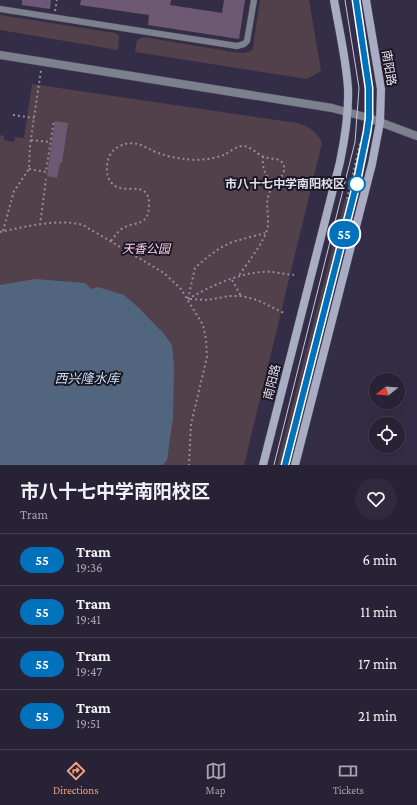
<!DOCTYPE html>
<html lang="en">
<head>
<meta charset="utf-8">
<style>
	:root { --surface:#272235; --page:#2f2a3d; --text:#f1f3f6; --muted:#a4a4ad; --line:#433f50; --accent:#f1a17d }
	body { margin:0; font-family:"Crimson Pro","Noto Sans SC",serif; background:var(--page); color:var(--text); height:100vh; display:flex; flex-direction:column; font-size:15px; white-space:nowrap }
	* { box-sizing:border-box; margin:0 }
	p { font-size:13px; color:var(--muted) }
	.icon { flex:none; width:22px; height:22px; fill:none; stroke:currentColor; stroke-width:2; stroke-linecap:round; stroke-linejoin:round }
	.map { position:relative; height:465px; overflow:hidden }
	.panel { display:flex; flex-direction:column; background:var(--surface); flex:1 }
	.panel>* { flex:none }
	.badge { padding:0 8px; border-radius:13px; font-size:14px; line-height:26px }
	.needle { width:26px; rotate:253deg }
	.buttons { position:absolute; left:369px; top:373px; display:grid; gap:8px }
	.buttons a { display:grid; place-items:center; width:36px; height:36px; border-radius:50%; background:var(--surface); box-shadow:0 4px 16px #0002,0 0 0 1px var(--line); font-size:20px }
	.map>.badge { position:absolute; translate:-50% -50%; box-shadow:0 0 0 2px #fff }
	.round { display:grid; place-items:center; flex:none; width:42px; height:42px; border-radius:21px; background:var(--page) }
	.summary { display:flex; align-items:center; justify-content:space-between; height:68px; padding:0 20px }
	h1 { font-size:19px; font-weight:700; line-height:30px }
	ul { padding:0; list-style:none }
	li { display:flex; align-items:center; gap:12px; height:52px; padding:0 20px; border-top:1px solid var(--line) }
	li div { flex:1 }
	li b { display:block; font-size:15px }
	li em { font-style:normal }
	li .badge { min-width:44px; font-weight:700; text-align:center }
	.dock { display:flex; justify-content:space-around; align-items:center; height:56px; border-top:1px solid var(--line); background:var(--surface); font-size:11px; color:var(--muted) }
	.dock a { display:grid; justify-items:center; gap:2px }
	.dock .on { color:var(--accent) }
	.map>svg:first-child { display:block }
</style>
</head>
<body>
<div class="map">
<svg width="417" height="465" viewBox="0 0 417 465">
	<rect width="100%" height="100%" fill="#342d47"/>
	<!-- green -->
	<path fill="#52404b" d="M260,0H309L321,71L307,79L135,52L137,40L143,37L233,52L245,53L251,51L253,48Z
		M0,15L115,33L119,36L118,50L0,30Z
		M32,84L297,123C309,126 317,132 322,143L244,465H0V135L4,136V140L14,142L15,137L24,138Z
		M345,199L350,200L282,465H277Z"/>
	<!-- water -->
	<path fill="#51657e" d="M35,279L85,283L91,289L98,287L124,295L139,308L164,334L172,345L174,367L173,418L167,460L163,465H0V285Z"/>
	<!-- building -->
	<path fill="#6d5973" d="M22,0H51L50,9L22,5Z
		M81,0H171L170,5L222,13L224,0H245L239,39L148,25L149,15L80,5Z
		M55,121L68,123L62,163H60L57,178L47,176Z"/>
	<g fill="none" stroke-linecap="round" stroke-linejoin="round">
		<!-- service casing -->
		<g stroke="#504962" stroke-width="7">
			<path id="service" d="M0,9L237,46L244,44L247,41L254,0"/>
		</g>
		<!-- tertiary casing -->
		<g stroke="#504962" stroke-width="9">
			<path id="tertiary" d="M0,55L332,108L369,118L417,136"/>
		</g>
		<!-- secondary casing -->
		<g stroke="#504962" stroke-width="9">
			<path id="secondary" d="M263,465L340,162C345,138 349,113 348,88C346,59 339,29 334,0
				M295,465L372,164L380,122L381,89L366,0"/>
		</g>
		<!-- path -->
		<path stroke="#918ca1" stroke-width="2" stroke-dasharray="2 3" stroke-linecap="butt" d="M55,11L57,0
			M13,115L34,118
			M31,140L50,142
			M263,156C262,171 265,174 274,185
			M29,169L46,172L54,120
			M347,199L360,143
			M40,225L46,179
			M3,231L14,191L29,169L30,145L41,70
			M0,232C23,227 60,218 83,225L164,273L181,289L203,325L206,339L207,357L191,424L189,465
			M111,241C115,236 118,231 123,228C136,221 149,227 149,204C149,183 132,191 120,188C106,185 104,166 110,155C112,151 115,149 118,147C135,138 143,147 158,153C166,156 176,158 185,159C197,161 213,159 224,155C230,152 236,146 243,146C250,146 256,153 262,156C267,159 274,158 280,160C293,173 272,183 269,194C265,205 269,215 268,226C265,242 247,263 238,277
			M232,280L241,296
			M188,299L195,268L205,259L220,248L232,242L265,233
			M188,299C209,287 238,273 263,272C273,271 283,274 294,275
			M190,299L208,300L229,296H242L257,300L284,313"/>
		<!-- service -->
		<use href="#service" stroke="#7d818e" stroke-width="6"/>
		<!-- tertiary -->
		<use href="#tertiary" stroke="#7d818e" stroke-width="8"/>
		<!-- secondary -->
		<use href="#secondary" stroke="#a8adc3" stroke-width="8"/>
		<!-- tram -->
		<path stroke="#c9c6d7" stroke-width="1" d="M274,465L355,142L359,88L345,0
			M285,465L356,186L367,132L369,118V88L356,0"/>
	</g>
	<g fill="none" stroke-linecap="round" stroke-linejoin="round">
		<!-- line casing -->
		<g stroke="#fff" stroke-width="9">
			<path id="line" d="M285,465L356,186L367,132L369,118V88L356,0"/>
		</g>
		<!-- line -->
		<use href="#line" stroke="#0072bc" stroke-width="6"/>
	</g>
	<!-- markers -->
	<circle fill="#fff" stroke="#0072bc" stroke-width="2" cx="357" cy="184" r="8"/>
	<g text-anchor="middle" dominant-baseline="central" stroke-width="4" stroke-linejoin="round" paint-order="stroke">
		<!-- street labels -->
		<g font-size="12" fill="#e2dfef" stroke="#1b1823">
			<text transform="translate(389 68) rotate(81)">南阳路</text>
			<text transform="translate(272 382) rotate(-76)">南阳路</text>
		</g>
		<!-- stop labels -->
		<g font-size="12" font-weight="bold" fill="#e2dfef" stroke="#1b1823" text-anchor="end">
			<text x="345" y="184">市八十七中学南阳校区</text>
		</g>
		<!-- park labels -->
		<g font-size="12" font-style="italic" fill="#fbcfeb" stroke="#1b1823">
			<text x="146" y="249">天香公园</text>
		</g>
		<!-- water labels -->
		<g font-size="13" font-style="italic" fill="#c8dffb" stroke="#1b1823">
			<text x="87" y="378">西兴隆水库</text>
		</g>
	</g>
</svg>
<div class="buttons">
<a><svg class="needle" viewBox="-14 -14 28 28"><path d="M0-13l5 13h-10z" fill="#e53935"/><path d="M0 13l5-13h-10z" fill="#a4a4ad"/></svg></a>
<a><svg class="icon" aria-label="locate" viewBox="0 0 24 24"><circle cx="12" cy="12" r="6"/><path d="M12 2v4M12 18v4M2 12h4M18 12h4"/></svg></a>
</div>
<b class="badge" style="left:344px;top:234px;background:#0072bc;color:#fff">55</b>
</div>
<section class="panel">
<div class="summary"><div><h1>市八十七中学南阳校区</h1><p>Tram</p></div><a class="round"><svg class="icon" aria-label="heart" viewBox="0 0 24 24"><path d="M12 20l-8-8c-3-5 5-10 8-4 3-6 11-1 8 4z"/></svg></a></div>
<ul>
<li><span class="badge" style="background:#0072bc;color:#fff">55</span><div><b>Tram</b><p>19:36</p></div><em>6 min</em></li>
<li><span class="badge" style="background:#0072bc;color:#fff">55</span><div><b>Tram</b><p>19:41</p></div><em>11 min</em></li>
<li><span class="badge" style="background:#0072bc;color:#fff">55</span><div><b>Tram</b><p>19:47</p></div><em>17 min</em></li>
<li><span class="badge" style="background:#0072bc;color:#fff">55</span><div><b>Tram</b><p>19:51</p></div><em>21 min</em></li>
</ul>
</section>
<nav class="dock">
<a class="on"><svg class="icon" aria-label="directions" viewBox="0 0 24 24"><path d="M12 3l9 9-9 9-9-9zM9 14v-3h6M13 9l2 2-2 2"/></svg>Directions</a>
<a><svg class="icon" aria-label="map" viewBox="0 0 24 24"><path d="M3 6l6-2 6 2 6-2v14l-6 2-6-2-6 2zM9 4v14M15 6v14"/></svg>Map</a>
<a><svg class="icon" aria-label="tickets" viewBox="0 0 24 24"><path d="M3 7h18v10H3zM15 7v10"/></svg>Tickets</a>
</nav>
</body>
</html>
